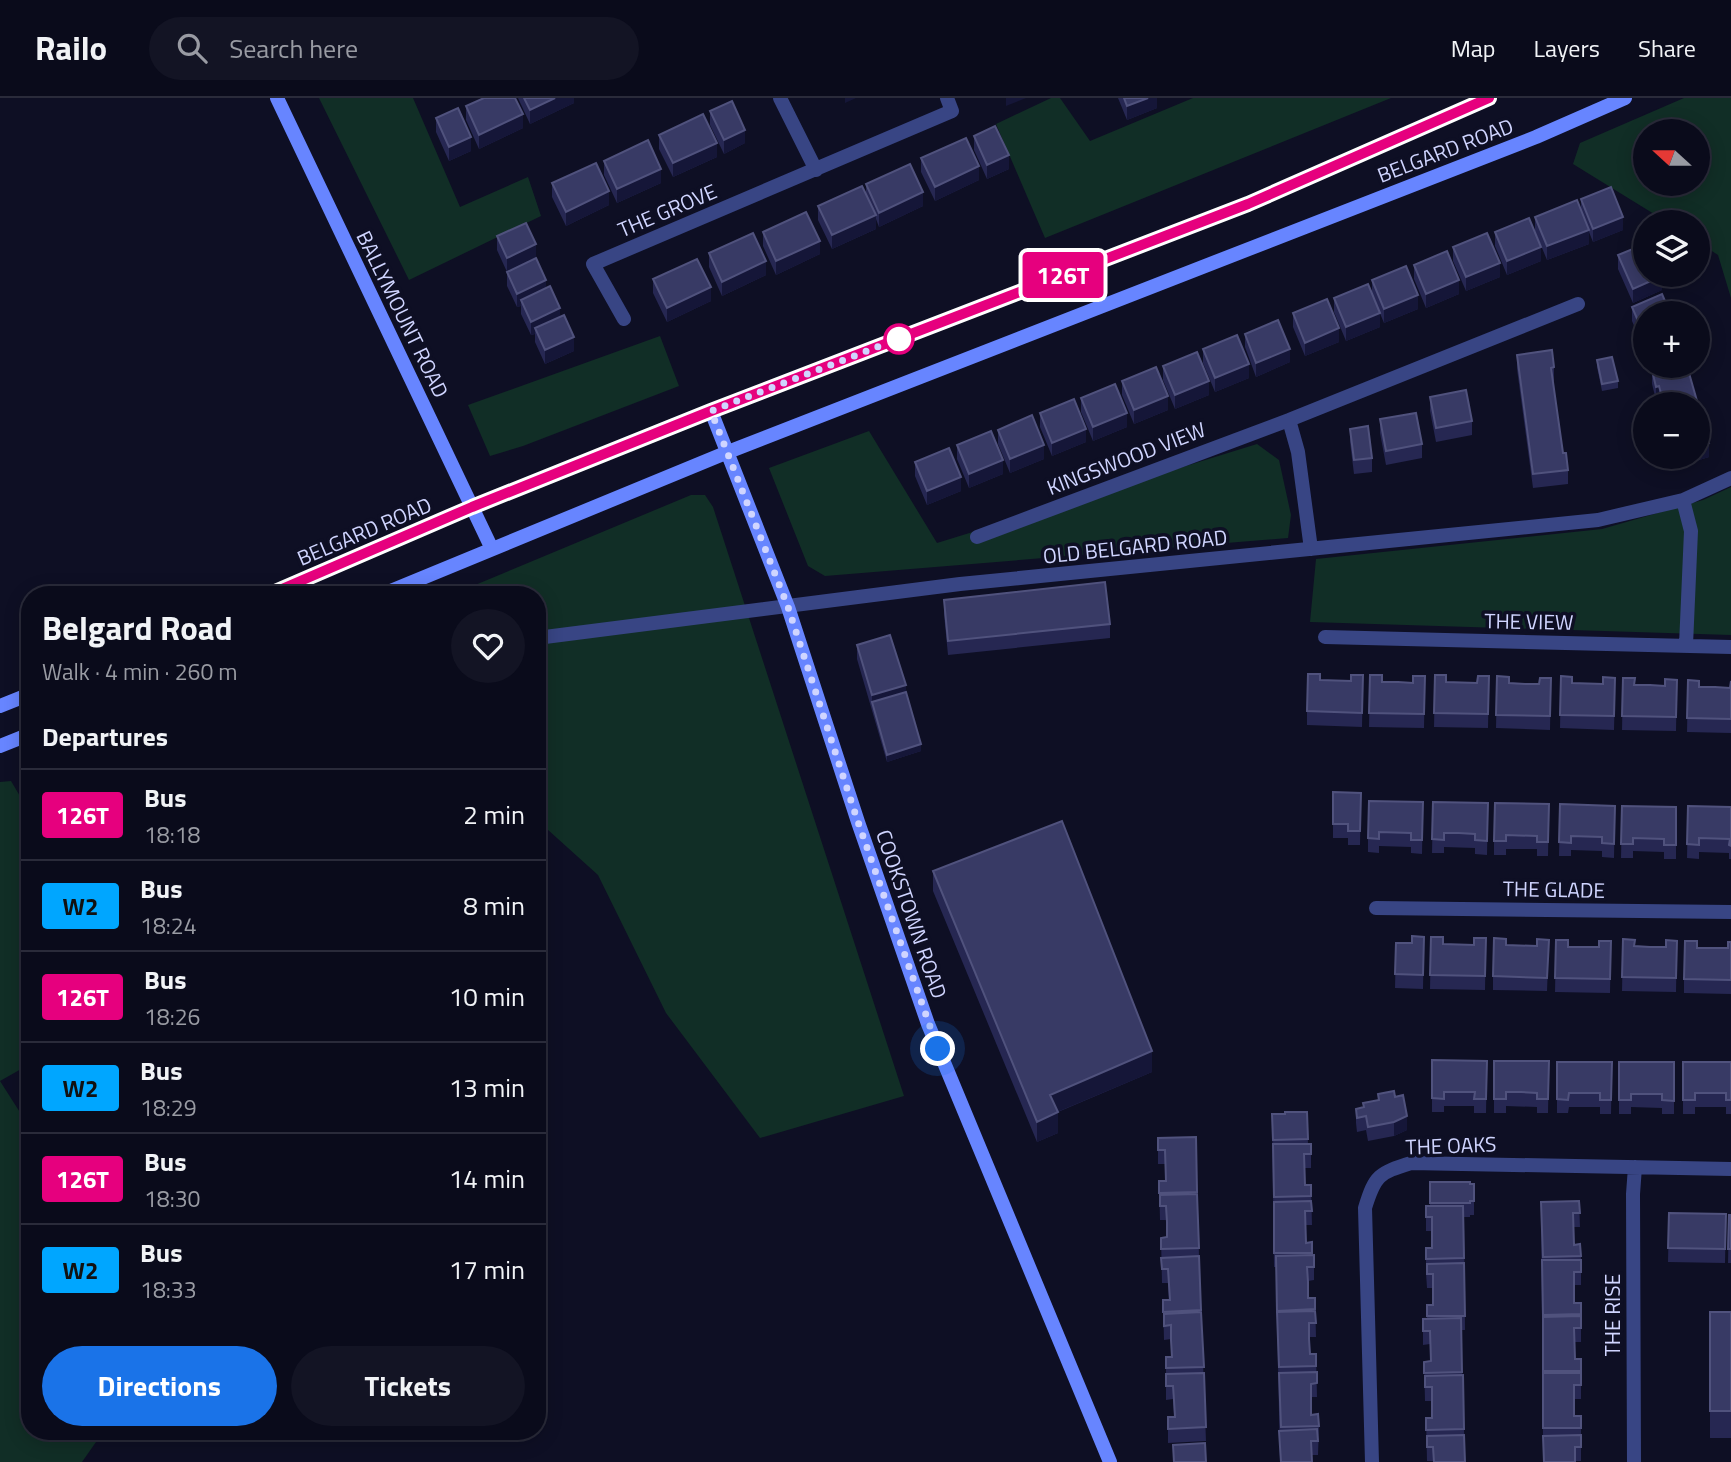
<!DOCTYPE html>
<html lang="en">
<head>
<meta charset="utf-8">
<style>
	:root { --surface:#0a0b1b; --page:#131424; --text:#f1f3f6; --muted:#999ba3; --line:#2a2b3a; --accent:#1a73e8 }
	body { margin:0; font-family:"Titillium Web",sans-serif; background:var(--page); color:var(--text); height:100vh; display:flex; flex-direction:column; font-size:26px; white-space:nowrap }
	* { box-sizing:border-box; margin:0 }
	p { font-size:23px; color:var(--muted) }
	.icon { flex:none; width:38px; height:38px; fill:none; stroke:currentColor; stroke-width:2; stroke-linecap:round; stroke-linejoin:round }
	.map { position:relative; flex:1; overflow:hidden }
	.side { position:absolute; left:21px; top:488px; width:525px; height:854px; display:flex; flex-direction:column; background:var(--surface); border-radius:28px; box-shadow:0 4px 18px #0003,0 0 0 2px var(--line) }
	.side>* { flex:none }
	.badge { padding:0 14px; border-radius:5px; font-size:24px; line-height:46px }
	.needle { width:46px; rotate:291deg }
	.controls { position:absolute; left:1633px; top:21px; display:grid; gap:14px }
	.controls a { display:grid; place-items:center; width:77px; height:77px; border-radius:50%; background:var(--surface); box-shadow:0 4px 18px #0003,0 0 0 2px var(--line); font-size:35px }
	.you { position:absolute; width:35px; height:35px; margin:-18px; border:5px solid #fff; border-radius:50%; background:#1a73e8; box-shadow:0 0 0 10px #1a73e833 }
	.map>.badge { position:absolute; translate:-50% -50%; box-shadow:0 0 0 4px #fff }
	h2 { padding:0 21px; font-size:26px; line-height:63px }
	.round { display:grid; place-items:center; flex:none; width:74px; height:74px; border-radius:37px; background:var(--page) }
	.summary { display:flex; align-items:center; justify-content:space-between; height:119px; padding:0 21px }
	h1 { font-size:33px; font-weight:700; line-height:52px }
	.action { display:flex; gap:14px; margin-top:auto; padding:14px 21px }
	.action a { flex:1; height:80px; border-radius:42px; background:var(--accent); color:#fff; font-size:28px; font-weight:700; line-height:80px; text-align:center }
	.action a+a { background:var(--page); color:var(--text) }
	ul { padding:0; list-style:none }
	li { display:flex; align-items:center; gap:21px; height:91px; padding:0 21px; border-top:2px solid var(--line) }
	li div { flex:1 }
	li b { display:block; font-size:26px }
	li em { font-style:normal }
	li .badge { min-width:77px; font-weight:700; text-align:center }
	header { display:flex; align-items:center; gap:42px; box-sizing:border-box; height:98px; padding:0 35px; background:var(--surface); border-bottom:2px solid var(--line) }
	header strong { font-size:33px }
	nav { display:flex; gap:38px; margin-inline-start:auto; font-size:24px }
	.search { width:490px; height:63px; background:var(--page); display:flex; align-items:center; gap:18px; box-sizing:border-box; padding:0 24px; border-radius:38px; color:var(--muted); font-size:26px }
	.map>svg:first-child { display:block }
</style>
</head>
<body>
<header>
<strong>Railo</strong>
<div class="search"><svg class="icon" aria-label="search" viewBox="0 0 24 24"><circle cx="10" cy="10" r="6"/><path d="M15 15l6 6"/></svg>Search here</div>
<nav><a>Map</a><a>Layers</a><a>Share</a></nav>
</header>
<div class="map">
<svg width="1731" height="1364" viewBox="0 0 1731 1364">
	<rect width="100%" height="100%" fill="#0e0f24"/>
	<!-- green -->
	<path fill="#112e26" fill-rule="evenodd" d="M319,0H413L460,109L528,79L541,118L409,182Z
		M1051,0H1060L1090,43L1193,0H1391L1045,140L996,26Z
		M1684,0H1731V200L1718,157L1698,144V124H1667L1573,66L1580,45ZM1645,33H1698V86H1645Z
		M660,238L679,288L523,348L490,358L468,307Z
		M869,333L937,445L1257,346L1279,362L1291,417L1288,440L825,478L808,468L769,370Z
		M1731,389V537L1310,524L1316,461L1602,431L1703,402Z
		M691,397H705L713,409L904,998L760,1040L666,915L598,777L537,722V497H451Z
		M11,683L30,715V966L0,983L30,1030V1334H103L82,1364H0V684Z"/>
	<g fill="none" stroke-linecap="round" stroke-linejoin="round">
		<!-- street -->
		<path stroke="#384584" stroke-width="14" d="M780,0L816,72
			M624,221L593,166L952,13L947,0
			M1289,322L1298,354L1311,451
			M1683,402L1691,433L1686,547
			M977,439L1289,322L1578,206
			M1325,539L1731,549
			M537,540L960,486L1598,422L1683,402L1731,380
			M1376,810L1731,814
			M1372,1364L1365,1110C1375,1077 1379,1075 1411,1065L1731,1071
			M1634,1364L1633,1096L1635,1069"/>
		<!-- secondary -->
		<path stroke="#6785ff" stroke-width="14" d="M277,0L492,451
			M711,313L788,509L858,724L928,926L1110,1364
			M268,497L472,409L711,313L1248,106L1489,0
			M381,497L728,354L1536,39L1625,0
			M0,608L30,596
			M0,648L30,636"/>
	</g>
	<!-- wall -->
	<path fill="#262752" d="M518,0H574V5L530,26Z
		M1118,0H1157V10L1127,22Z
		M466,8L523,30L479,51L466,22Z
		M710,13L745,45L724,56L710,27Z
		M436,20L471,53L449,63L436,34Z
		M659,37L717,59L673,79L659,51Z
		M974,38L1009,71L987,81L974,52Z
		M921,60L979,82L935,103L921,74Z
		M604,63L661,85L617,105L604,77Z
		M552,85L609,107L566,128L552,99Z
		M866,86L923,108L879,129L876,121V131L832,151L818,122V108L866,96Z
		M1581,101L1623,132L1593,144L1589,134V146L1547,162L1535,133V119L1581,112Z
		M526,125L507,174L497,152V138Z
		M763,134L820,156L776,177L763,148Z
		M1495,134L1541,163L1507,177L1495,148Z
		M1453,149L1500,179L1466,193L1453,163Z
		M709,155L766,177L722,198L709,169Z
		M1618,157L1662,192L1633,205L1618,171Z
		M1414,167L1459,196L1426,210L1414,181Z
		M507,174L546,190L574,253L545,266L535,244V236L531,237L521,216V208L517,209L507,188Z
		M653,181L711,203L667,224L653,195Z
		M1372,182L1418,211L1384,225L1372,196Z
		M1334,200L1380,229L1346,243L1334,214Z
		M1632,209L1645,215V253L1632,223Z
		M1293,215L1339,244L1305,258L1293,229Z
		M1245,236L1290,264L1256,279L1245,249Z
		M1203,251L1249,280L1215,294L1203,265Z
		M1517,257L1554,269V283H1553L1563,355L1568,372V386L1533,390L1517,271Z
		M1597,262L1618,283V290L1602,293L1597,269Z
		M1163,268L1209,297L1175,311L1163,282Z
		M1667,268H1687L1709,345V359L1676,369L1673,359H1698V306H1661L1659,302H1656L1652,286V272Z
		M1122,283L1168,312L1134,326L1122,297Z
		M1430,299L1472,323V337L1436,344L1430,313Z
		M1081,300L1127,329L1093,343L1081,314Z
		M1040,315L1086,344L1052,358L1040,329Z
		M1380,321L1422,346V360L1386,367L1380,335Z
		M1350,331L1372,360V374L1354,376L1350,344Z
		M998,332L1044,361L1010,375L998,346Z
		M957,347L1003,376L969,390L957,361Z
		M915,364L961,393L927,407L915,378Z
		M944,502L1110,526V540L948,557L944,516Z
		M857,547L921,653L887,664L857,561Z
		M1363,577L1362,629L1307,627V613L1320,582L1351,583Z
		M1370,577L1382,584L1413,585L1425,578L1424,630L1369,629Z
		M1435,577L1446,584L1477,585L1489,578L1488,630L1434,629Z
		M1497,578L1509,585L1539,586L1551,580L1550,632L1496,630Z
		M1561,578L1572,585L1615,594L1614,632L1560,630Z
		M1623,580L1635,587L1665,588L1677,582L1676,633L1622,632Z
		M1688,582L1699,589L1730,590L1731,583V635L1687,634Z
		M1333,694L1361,695L1360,747H1348V740H1333Z
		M1423,704L1422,756L1411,755V749L1379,748V755L1368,754V740Z
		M1433,704L1488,705L1487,757L1475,756V750L1444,749V755H1432Z
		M1549,706L1548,758H1537V751H1506V757H1494V743Z
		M1560,706L1615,708L1614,760L1602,759V753L1571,752V758H1559Z
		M1622,708L1676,709V761H1664V754L1633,753V760H1621Z
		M1688,708L1731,709V761H1729V755L1699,754V761L1687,760Z
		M933,773L1152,974L1058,1014V1035L1037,1044L933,793Z
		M1424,839L1423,891L1395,890L1396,845H1412Z
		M1431,839L1443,846L1474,847L1486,840L1485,892L1430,891Z
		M1623,841L1635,848L1666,849L1677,843L1676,894L1622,893Z
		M1549,842L1547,893L1493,892V878L1506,847L1537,848Z
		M1556,842L1568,849H1599L1611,843L1610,895L1555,894Z
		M1731,844V896L1684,895V881L1697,850H1728Z
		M1432,962L1487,963L1486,1015H1474V1008H1444V1014H1432Z
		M1494,963H1549L1548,1015H1537V1009L1506,1008V1015H1494Z
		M1557,964H1612L1611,1016H1600V1009H1569L1568,1015H1557Z
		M1619,964H1674V1016H1662V1010L1631,1009V1016H1619Z
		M1683,964H1731V1016H1726V1009H1695V1016H1683Z
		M1378,996L1395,999L1407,1032L1394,1038L1368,1043L1366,1032L1357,1034L1356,1025V1011L1363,1009V1005L1378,1002Z
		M1307,1014L1308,1046H1311V1070H1305V1087H1311L1312,1127H1305L1306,1145L1312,1144V1157H1314V1182L1308,1183V1200H1315L1316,1239H1309L1310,1256H1316L1317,1299H1311V1317L1319,1328L1318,1357H1312V1364H1280L1276,1169H1274L1272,1016H1285Z
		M1196,1039L1199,1158L1206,1343L1168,1345V1319H1174V1316L1173,1301L1166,1302V1259H1172L1171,1241L1164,1242L1163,1202H1169L1168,1185H1162L1161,1140L1167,1139L1166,1122H1160L1159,1083H1165V1066H1158V1040Z
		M1430,1084L1474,1086V1117H1470V1119H1464L1465,1232H1461L1465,1364L1427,1363L1426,1320H1432V1303H1425L1424,1264H1430V1246L1423,1247V1221H1427V1207H1433V1190H1427L1426,1175V1150H1432V1133H1426V1108H1430Z
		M1579,1103L1580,1129H1573L1574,1147L1581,1158V1187H1574V1205L1581,1216V1244H1574L1575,1261H1581V1301H1574V1318H1581V1363H1575L1543,1344L1541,1104Z
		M1669,1115L1726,1116L1725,1165L1668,1164Z
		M1729,1117H1731V1165H1728Z
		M1710,1214H1731V1340H1710Z"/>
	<!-- shaded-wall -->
	<path fill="#151638" d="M555,0H574V5L530,26V12Z
		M845,0H856L845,5Z
		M1006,0H1026L1006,8Z
		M1148,0H1157V10L1127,22V8Z
		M523,16V30L479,51V37Z
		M745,32V45L724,56V42Z
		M471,39V53L449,63V49Z
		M717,45V59L673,79V65Z
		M1009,57V71L987,81V67Z
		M979,68V82L935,103V89Z
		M661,71V85L617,105V91Z
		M609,93V107L566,128V114Z
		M923,94V108L879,129V115Z
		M876,117V131L832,151V137Z
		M1623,119V132L1593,144V131Z
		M1589,132V146L1547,162V148Z
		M820,143V156L776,177V163Z
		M536,146V160L507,174V160Z
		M1541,149V163L1507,177V163Z
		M766,163V177L722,198V184Z
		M1500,165V179L1466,193V179Z
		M1662,178V192L1633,205V191Z
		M546,182V196L521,202V208L517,209V196Z
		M1459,182V196L1426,210V196Z
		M711,189V203L667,224V210Z
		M1418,197V211L1384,225V211Z
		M560,210V224L535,230V236L531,237V224Z
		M1380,215V229L1346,243V229Z
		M1339,230V244L1305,258V245Z
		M574,239V253L545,266V252Z
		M1290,251V264L1256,279V265Z
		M1249,266V280L1215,294V280Z
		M1209,283V297L1175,311V297Z
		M1659,288V302H1656V289Z
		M1168,298V312L1134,326V312Z
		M1127,315V329L1093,343V329Z
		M1086,331V344L1052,358V345Z
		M1709,345V359L1676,369V359H1698V349Z
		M1044,347V361L1010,375V361Z
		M1003,362V376L969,390V376Z
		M961,379V393L927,407V393Z
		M906,587V601L872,604V597Z
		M921,646V653L887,664V657Z
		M1152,953V974L1050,1017V997Z
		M1058,1014V1035L1037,1044V1024Z
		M1407,1018V1032L1394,1038V1024Z"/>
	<!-- building -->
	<path fill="#383a65" stroke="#50527d" stroke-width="2" d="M484,0H515L523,16L479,37L466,8Z
		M524,0H555L530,12Z
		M1124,0H1148L1127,8Z
		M732,3L745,32L724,42L710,13Z
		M458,10L471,39L449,49L436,20Z
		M703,16L717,45L673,65L659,37Z
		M995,28L1009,57L987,67L974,38Z
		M966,40L979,68L935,89L921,60Z
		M648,42L661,71L617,91L604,63Z
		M596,65L609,93L566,114L552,85Z
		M910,66L923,94L879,115L866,86Z
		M862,88L876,117L832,137L818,108Z
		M1611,89L1623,119L1593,131L1581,101Z
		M1577,102L1589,132L1547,148L1535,119Z
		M806,114L820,143L776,163L763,134Z
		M1529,120L1541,149L1507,163L1495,134Z
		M526,125L536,146L507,160L497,138Z
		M753,135L766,163L722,184L709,155Z
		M1487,135L1500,165L1466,179L1453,149Z
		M1645,146V177H1662V178L1633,191L1618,157Z
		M1447,153L1459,182L1426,196L1414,167Z
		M536,160L546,182L517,196L507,174Z
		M697,161L711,189L667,210L653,181Z
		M1406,168L1418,197L1384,211L1372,182Z
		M1368,186L1380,215L1346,229L1334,200Z
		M550,188L560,210L531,224L521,202Z
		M1662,196L1670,215H1645V239L1632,209Z
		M1327,201L1339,230L1305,245L1293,215Z
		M564,217L574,239L545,252L535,230Z
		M1278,222L1290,251L1256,265L1245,236Z
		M1237,237L1249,266L1215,280L1203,251Z
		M1552,252L1554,269L1551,270L1563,355H1566L1568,372L1533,376L1517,257Z
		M1197,254L1209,283L1175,297L1163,268Z
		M1612,259L1618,283L1602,286L1597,262Z
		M1667,268H1687L1709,345L1698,349V306H1664L1659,288L1656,289L1652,272Z
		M1156,269L1168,298L1134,312L1122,283Z
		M1115,286L1127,315L1093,329L1081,300Z
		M1466,292L1472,323L1436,330L1430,299Z
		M1074,301L1086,331L1052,345L1040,315Z
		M1416,315L1422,346L1386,353L1380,321Z
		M1032,317L1044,347L1010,361L998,332Z
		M1368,328L1372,360L1354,362L1350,331Z
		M991,333L1003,362L969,376L957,347Z
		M949,350L961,379L927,393L915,364Z
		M1105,484L1110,526L948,543L944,502Z
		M890,537L906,587L872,597L857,547Z
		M1308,576H1320V582L1351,583V577H1363L1362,615L1307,613Z
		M1370,577H1382V584H1398L1413,585V578H1425L1424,616L1369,615Z
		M1435,577H1446V584L1477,585L1478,578H1489L1488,616L1434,615Z
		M1497,578L1509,579V585L1525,586H1539L1540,580H1551L1550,618L1496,617Z
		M1561,578L1572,579V585L1603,586V579L1615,580L1614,618L1560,617Z
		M1623,580H1635L1634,587H1650L1665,588V581L1677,582L1676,619L1622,618Z
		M1688,582L1699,583V589H1715L1730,590L1731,583V621L1687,620Z
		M906,594L921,646L887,657L872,604Z
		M1333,694L1361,695L1360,733H1348V726H1333Z
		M1369,703L1423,704L1422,742H1411V735L1379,734V741L1368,740Z
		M1433,704L1488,705L1487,743L1475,742V736L1459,735H1444V742L1432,741Z
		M1495,705L1549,706L1548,744H1537V738L1506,737V743H1494Z
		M1560,706L1615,708L1614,746L1602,745V739L1571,738V745L1559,744Z
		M1622,708L1676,709V747H1664V741L1633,740V746H1621Z
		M1688,708L1731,709V748L1729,747L1730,741L1699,740V747L1687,746Z
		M1062,723L1152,953L1050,997L1058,1014L1037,1024L933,773Z
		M1412,838L1424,839L1423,877L1395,876L1396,845H1412Z
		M1431,839H1443V846L1474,847V840H1486L1485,878L1430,877Z
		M1494,840L1506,841V847L1537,848V841L1549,842L1547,880L1493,878Z
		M1623,841L1635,842L1634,848L1650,849H1666V842L1677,843L1676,880L1622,879Z
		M1556,842H1568V849H1599V843H1611L1610,881L1555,880Z
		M1685,843H1697V850H1728V844H1731V882L1684,881Z
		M1432,962L1487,963L1486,1001H1474L1475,994H1444V1001L1432,1000Z
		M1494,963H1549L1548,1001H1537V995L1521,994H1506V1001H1494Z
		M1557,964H1612L1611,1002H1600V995H1569L1568,1002L1557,1001Z
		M1619,964H1674V1003L1662,1002V996H1631V1002H1619Z
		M1683,964H1731V1002H1726V995H1695V1002H1683Z
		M1394,993L1395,999L1403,997L1407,1018L1394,1024L1368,1029L1366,1018L1357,1020L1356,1011L1364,1009L1363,1005L1379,1002L1378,996Z
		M1285,1014H1307L1308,1041L1273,1042L1272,1016H1285Z
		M1196,1039L1197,1094L1159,1095V1083H1166L1165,1052H1158V1040Z
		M1273,1046H1311V1056H1304L1305,1087H1311V1098L1274,1099Z
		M1430,1084H1470V1086H1474V1103H1470V1105H1430Z
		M1197,1096L1199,1150L1161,1151V1140L1167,1139V1124L1166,1108H1160V1097Z
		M1311,1103L1312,1113H1305L1306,1145L1312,1144V1155H1274V1104Z
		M1579,1103L1580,1115H1573L1574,1147L1580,1146L1581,1158L1543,1159L1541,1104Z
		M1426,1108H1463L1464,1160L1426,1161V1150H1432V1119H1426Z
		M1669,1115L1726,1116L1725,1151L1668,1150Z
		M1729,1117H1731V1151H1728Z
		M1314,1157V1169H1307L1308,1184V1200H1315V1211L1277,1213L1276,1158Z
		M1199,1158L1201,1212L1163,1214V1202H1170L1168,1171H1162L1161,1160Z
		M1542,1162H1581V1174H1574V1205H1581V1216L1543,1217Z
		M1464,1165L1465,1218H1427V1207H1433V1176H1427V1166Z
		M1315,1213L1316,1225H1309V1241L1310,1256H1316V1268L1279,1269L1277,1214Z
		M1201,1214L1204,1269L1166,1270V1259H1172L1171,1242V1227L1164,1228V1216Z
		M1710,1214H1731V1313H1710Z
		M1581,1218V1230H1574L1575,1261H1581V1273H1543V1219Z
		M1461,1220L1462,1274L1424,1275V1264L1431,1263L1430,1233H1423V1221Z
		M1317,1274V1285L1311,1286V1317L1318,1316L1319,1328L1281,1329L1279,1275Z
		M1204,1275L1206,1329L1168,1331V1319H1175L1174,1302L1173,1288H1166V1276Z
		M1543,1275H1581V1287H1574V1318H1581V1330H1543Z
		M1463,1277L1464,1331L1426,1332V1320H1432V1289H1425V1278Z
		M1317,1331L1318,1343H1311L1312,1364H1281L1279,1333Z
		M1464,1337L1465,1364H1434L1433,1349H1427V1338Z
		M1581,1337V1349H1575V1364H1544L1543,1338Z
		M1205,1345L1206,1364H1174L1173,1347Z"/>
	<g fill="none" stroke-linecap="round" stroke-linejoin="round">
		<!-- line casing -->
		<g stroke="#fff" stroke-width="16">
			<path id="line" d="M268,497L472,409L711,313L1248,106L1489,0"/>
		</g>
		<!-- line -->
		<use href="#line" stroke="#e6007e" stroke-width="10"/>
		<!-- walk -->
		<path stroke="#d0d5ff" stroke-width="7" stroke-dasharray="0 12.6" d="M899,241L906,238L711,313L788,509L858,724L938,951"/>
	</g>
	<!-- markers -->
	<circle fill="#fff" stroke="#e6007e" stroke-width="3.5" cx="899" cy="241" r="14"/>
	<g text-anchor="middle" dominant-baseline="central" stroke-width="7" stroke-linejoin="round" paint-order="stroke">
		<!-- street labels -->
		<g font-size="21" fill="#d0d5ff" stroke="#0e0f24">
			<text transform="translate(1445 52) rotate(-21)">BELGARD ROAD</text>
			<text transform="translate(667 112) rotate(-23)">THE GROVE</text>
			<text transform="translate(403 216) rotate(64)">BALLYMOUNT ROAD</text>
			<text transform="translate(1126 360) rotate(-21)">KINGSWOOD VIEW</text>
			<text transform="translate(364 433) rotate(-23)">BELGARD ROAD</text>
			<text transform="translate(1135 448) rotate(-6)">OLD BELGARD ROAD</text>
			<text transform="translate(1529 523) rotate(1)">THE VIEW</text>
			<text transform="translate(1554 791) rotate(1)">THE GLADE</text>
			<text transform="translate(912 816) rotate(71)">COOKSTOWN ROAD</text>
			<text transform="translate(1451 1047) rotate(-2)">THE OAKS</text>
			<text transform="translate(1612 1217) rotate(-90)">THE RISE</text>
		</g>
	</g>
</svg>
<div class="controls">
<a><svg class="needle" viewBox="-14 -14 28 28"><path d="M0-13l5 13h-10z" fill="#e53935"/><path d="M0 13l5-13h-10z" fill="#999ba3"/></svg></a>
<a><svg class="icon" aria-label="layers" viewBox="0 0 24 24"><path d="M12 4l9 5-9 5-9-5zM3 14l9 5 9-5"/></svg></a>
<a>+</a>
<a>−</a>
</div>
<div class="you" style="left:938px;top:951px"></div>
<b class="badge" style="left:1063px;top:177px;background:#e6007e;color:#fff">126T</b>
<section class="side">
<div class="summary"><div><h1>Belgard Road</h1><p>Walk · 4 min · 260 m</p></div><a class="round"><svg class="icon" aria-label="heart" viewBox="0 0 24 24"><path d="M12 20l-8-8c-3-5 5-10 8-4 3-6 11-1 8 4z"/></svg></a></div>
<h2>Departures</h2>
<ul>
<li><span class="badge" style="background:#e6007e;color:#fff">126T</span><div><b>Bus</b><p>18:18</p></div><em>2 min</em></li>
<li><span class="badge" style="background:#00a6ff;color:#111">W2</span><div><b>Bus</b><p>18:24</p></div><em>8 min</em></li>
<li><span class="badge" style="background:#e6007e;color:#fff">126T</span><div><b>Bus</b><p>18:26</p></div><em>10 min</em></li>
<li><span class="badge" style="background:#00a6ff;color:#111">W2</span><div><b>Bus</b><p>18:29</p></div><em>13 min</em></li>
<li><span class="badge" style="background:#e6007e;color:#fff">126T</span><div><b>Bus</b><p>18:30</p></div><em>14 min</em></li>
<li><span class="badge" style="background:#00a6ff;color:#111">W2</span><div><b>Bus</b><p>18:33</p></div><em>17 min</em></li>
</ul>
<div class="action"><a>Directions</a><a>Tickets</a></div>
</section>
</div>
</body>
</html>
